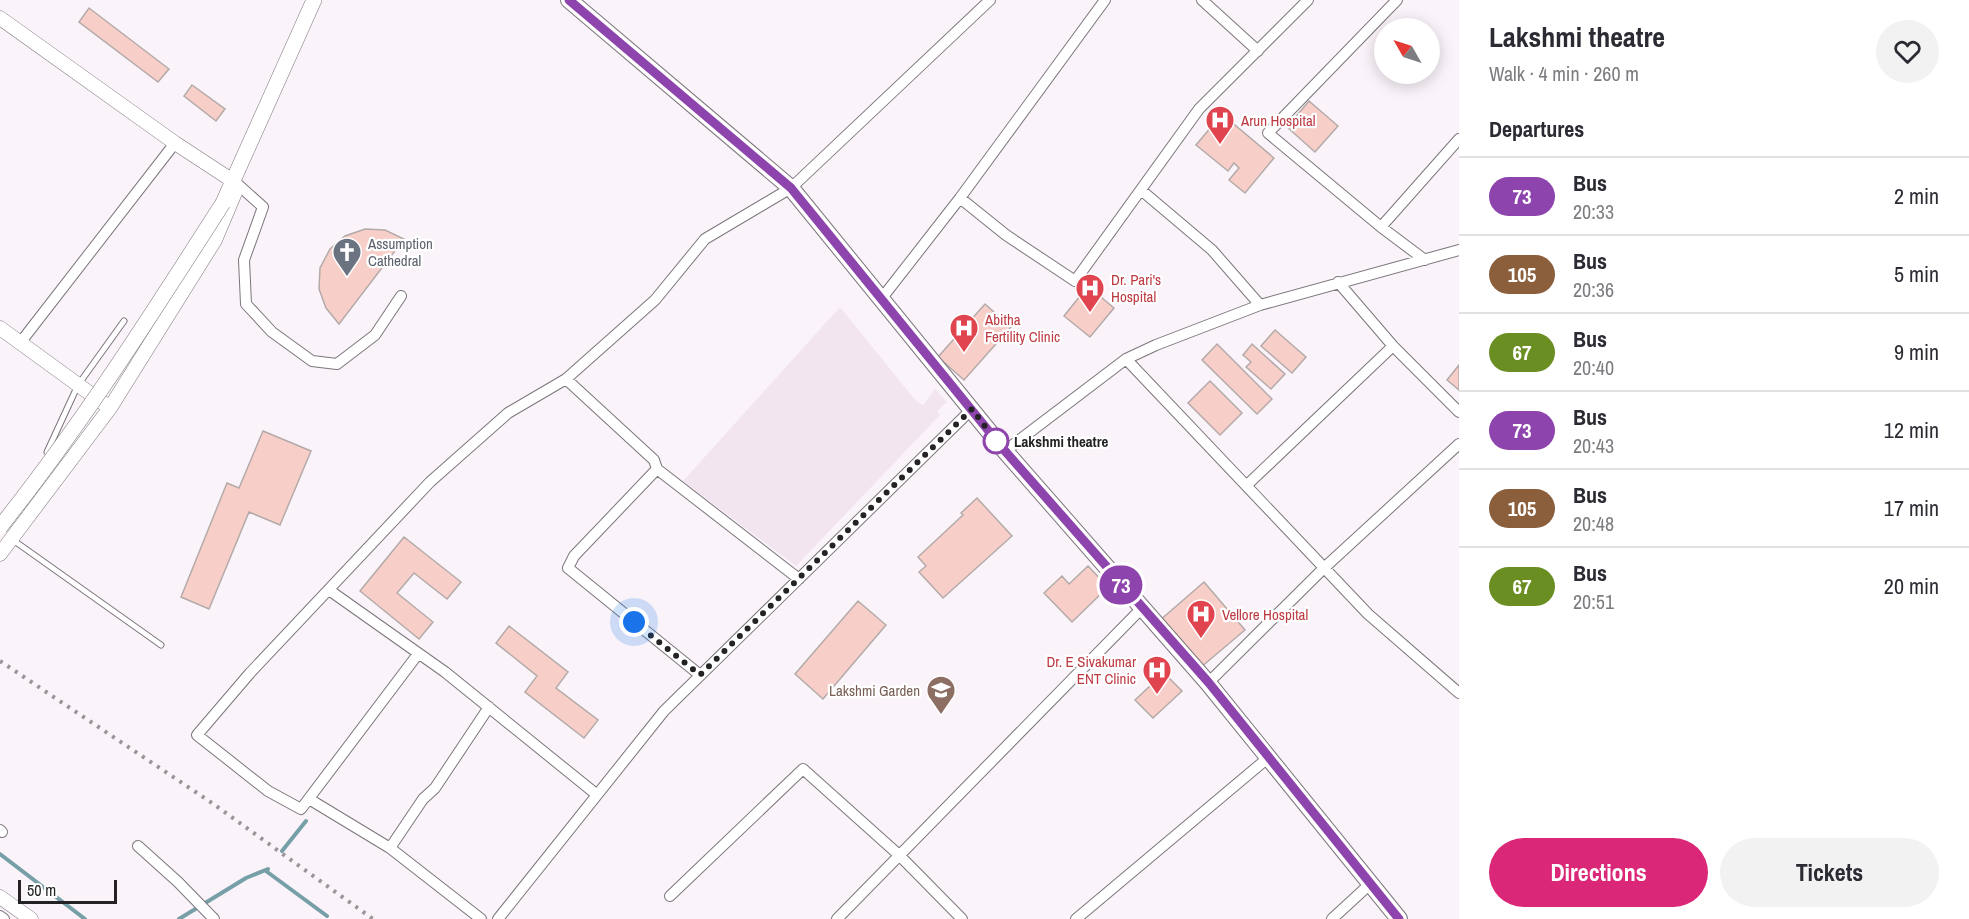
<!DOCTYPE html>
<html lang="en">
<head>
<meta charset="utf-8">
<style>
	:root { --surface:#fff; --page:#f2f2f3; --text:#2b2b33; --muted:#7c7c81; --line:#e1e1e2; --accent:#db2777 }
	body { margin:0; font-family:"Archivo Narrow",sans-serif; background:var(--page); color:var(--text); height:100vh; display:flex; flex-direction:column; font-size:22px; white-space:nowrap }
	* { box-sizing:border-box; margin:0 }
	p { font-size:20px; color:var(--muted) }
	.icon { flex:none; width:33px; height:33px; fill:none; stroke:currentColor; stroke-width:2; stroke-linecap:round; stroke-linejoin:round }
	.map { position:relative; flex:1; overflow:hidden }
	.drawer { display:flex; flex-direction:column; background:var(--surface); width:510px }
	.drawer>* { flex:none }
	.badge { padding:0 12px; border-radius:20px; font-size:21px; line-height:39px }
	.needle { width:39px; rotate:309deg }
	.controls { position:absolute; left:1374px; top:18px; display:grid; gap:12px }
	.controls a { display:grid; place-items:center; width:66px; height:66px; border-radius:50%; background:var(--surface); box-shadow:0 3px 15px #0003; font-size:30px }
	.scale { position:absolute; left:18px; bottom:15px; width:99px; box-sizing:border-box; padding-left:6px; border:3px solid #242224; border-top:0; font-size:16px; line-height:21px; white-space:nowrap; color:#242224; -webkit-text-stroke:4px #fff; paint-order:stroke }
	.you { position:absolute; width:30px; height:30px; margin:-15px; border:4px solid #fff; border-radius:50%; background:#1a73e8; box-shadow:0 0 0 9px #1a73e833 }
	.map>.badge { position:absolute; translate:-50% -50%; box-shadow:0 0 0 3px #fff }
	h2 { padding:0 30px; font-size:22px; line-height:54px }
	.round { display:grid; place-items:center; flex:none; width:63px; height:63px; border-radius:32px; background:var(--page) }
	.headline { display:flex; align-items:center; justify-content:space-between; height:102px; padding:0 30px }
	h1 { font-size:28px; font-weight:700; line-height:45px }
	.primary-button { display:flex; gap:12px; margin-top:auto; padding:12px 30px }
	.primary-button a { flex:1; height:69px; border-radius:36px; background:var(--accent); color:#fff; font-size:24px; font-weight:700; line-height:69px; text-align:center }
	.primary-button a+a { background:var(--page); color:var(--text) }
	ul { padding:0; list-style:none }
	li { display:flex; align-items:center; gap:18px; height:78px; padding:0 30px; border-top:2px solid var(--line) }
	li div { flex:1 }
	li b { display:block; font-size:22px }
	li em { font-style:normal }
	li .badge { min-width:66px; font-weight:700; text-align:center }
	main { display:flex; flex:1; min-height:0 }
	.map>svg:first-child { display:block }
</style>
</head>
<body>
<main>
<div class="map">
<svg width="1459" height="919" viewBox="0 0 1459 919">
	<rect width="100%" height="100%" fill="#faf4fa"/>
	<!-- built -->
	<path fill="#f2e5f0" d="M840,307L916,401L923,405L935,389L947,402L937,411L940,415L796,566L683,481Z"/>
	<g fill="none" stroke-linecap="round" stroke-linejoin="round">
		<!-- stream -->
		<path stroke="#779fa7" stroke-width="4" d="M282,851L306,821
			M0,854L85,919
			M266,871L327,916
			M179,919L246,878L268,869"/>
	</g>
	<!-- building -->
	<path fill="#f8cfc8" stroke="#b3aaa9" stroke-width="1.5" d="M89,8L169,69L158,82L79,22Z
		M192,85L225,109L216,121L184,96Z
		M1309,101L1338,126L1315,152L1287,127Z
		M1222,114L1274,158L1245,193L1229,180L1239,168L1234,163L1228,171L1196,145Z
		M365,229L385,230L404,239L339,324L326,308L319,289L320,268L330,249L345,236Z
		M1088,286L1114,308L1090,337L1064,316Z
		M985,304L1011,327L964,380L938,357Z
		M1275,330L1306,357L1292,373L1261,346Z
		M1217,344L1272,399L1257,414L1202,360Z
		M1252,344L1285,374L1271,389L1246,367L1251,362L1243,355Z
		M1459,365V390L1447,380Z
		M1210,381L1242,413L1220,435L1188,403Z
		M263,431L311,451L280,525L249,512L209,609L181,597L227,483L239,488Z
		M977,498L1012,536L943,598L919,572L926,566L918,557L963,515L961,513Z
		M404,537L461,582L447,599L414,573L397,593L433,622L419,639L360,591Z
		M1088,566L1108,587L1072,622L1044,593L1062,576L1069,584Z
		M1204,582L1245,630L1200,668L1159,621Z
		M858,601L886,625L823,699L795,674Z
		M509,626L568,672L556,688L598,720L584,738L525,692L537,676L496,643Z
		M1164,673L1182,691L1153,718L1135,700Z"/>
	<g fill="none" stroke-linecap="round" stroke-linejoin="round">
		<!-- service casing -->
		<g stroke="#7b767b" stroke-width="7">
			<path id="service" d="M47,452L78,385L124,321
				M13,540L161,645"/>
		</g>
		<!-- minor casing -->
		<g stroke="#7b767b" stroke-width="12">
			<path id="minor" d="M1202,0L1258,51
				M1397,0L1268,133L1381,227L1425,260
				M234,181L263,207L244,260L246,304L272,332L312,361L337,364L375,335L401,296
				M1141,190L1212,250L1260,305
				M960,198L1006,235L1075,281L1199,109L1308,0
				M1381,227L1459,139
				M1338,282L1393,346L1459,412
				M882,298L960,198L1105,0
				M20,343L175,143
				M1126,359L1368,614L1459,693
				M566,379L655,300L705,239L791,188L990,0
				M1005,451L1126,359L1156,345L1260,305L1459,250
				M657,469L574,556L568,568L700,675
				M1247,485L1393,346
				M329,590L445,672L596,794
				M418,654L301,809L268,791L197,735L250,673L430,482L508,413L566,379L654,460L657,469L799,579
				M1208,683L1324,568L1459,444
				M309,799L390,848L481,919
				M0,830L2,832
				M138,846L178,882L214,919
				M390,848L423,799L435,788L489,707
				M670,896L803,769L899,855L962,919
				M0,916L4,919
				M498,919L664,711L972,409
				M837,919L1141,609
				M1076,919L1269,757
				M1332,919L1370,884"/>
		</g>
		<!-- tertiary casing -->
		<g stroke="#7b767b" stroke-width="15">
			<path id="tertiary" d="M0,18L175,143L233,181L237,188L215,240L110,408L0,554
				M0,328L110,408
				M0,897L31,919"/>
		</g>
		<!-- secondary casing -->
		<g stroke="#7b767b" stroke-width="16">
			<path id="secondary" d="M223,203L314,0"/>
		</g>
		<!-- primary casing -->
		<g stroke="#7b767b" stroke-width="18">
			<path id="primary" d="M569,0L791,188L1005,451L1208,683L1399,919"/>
		</g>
		<!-- service -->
		<use href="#service" stroke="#fff" stroke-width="5"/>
		<!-- minor -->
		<use href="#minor" stroke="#fff" stroke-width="10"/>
		<!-- tertiary -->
		<use href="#tertiary" stroke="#fff" stroke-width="14"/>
		<!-- secondary -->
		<use href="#secondary" stroke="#fff" stroke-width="15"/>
		<!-- primary -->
		<use href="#primary" stroke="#fff" stroke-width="16"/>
		<!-- rail -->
		<path stroke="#989498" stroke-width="4" stroke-dasharray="3 6" stroke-linecap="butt" d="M0,661L212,803L373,919"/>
		<!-- secondary-bridge casing -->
		<g stroke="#7b767b" stroke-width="16" stroke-linecap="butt">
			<path id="secondary-bridge" d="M0,527C82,424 152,314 223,203"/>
		</g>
		<!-- secondary-bridge -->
		<use href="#secondary-bridge" stroke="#fff" stroke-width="15"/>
	</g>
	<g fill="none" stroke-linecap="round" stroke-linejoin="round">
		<!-- line casing -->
		<g stroke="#fff" stroke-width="14">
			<path id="line" d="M569,0L791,188L1005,451L1209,683L1399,919"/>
		</g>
		<!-- line -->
		<use href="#line" stroke="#8e44ad" stroke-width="9"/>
		<!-- walk -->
		<path stroke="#242224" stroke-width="6" stroke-dasharray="0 10.8" d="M634,622L700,675L972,409L996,441"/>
	</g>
	<!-- icons -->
	<defs>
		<g id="hospital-pin" transform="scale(1.5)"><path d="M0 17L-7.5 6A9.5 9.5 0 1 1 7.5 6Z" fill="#e0444e" stroke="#fff"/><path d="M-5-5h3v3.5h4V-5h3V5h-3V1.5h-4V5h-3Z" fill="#fff"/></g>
		<g id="church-pin" transform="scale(1.5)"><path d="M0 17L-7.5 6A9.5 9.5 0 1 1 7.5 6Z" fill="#6b7280" stroke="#fff"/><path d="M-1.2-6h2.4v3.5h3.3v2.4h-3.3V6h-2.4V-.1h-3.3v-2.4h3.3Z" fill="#fff"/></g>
		<g id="school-pin" transform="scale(1.5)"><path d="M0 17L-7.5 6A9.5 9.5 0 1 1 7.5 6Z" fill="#8d6e63" stroke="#fff"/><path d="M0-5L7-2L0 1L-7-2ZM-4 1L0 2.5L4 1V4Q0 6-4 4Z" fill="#fff"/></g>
	</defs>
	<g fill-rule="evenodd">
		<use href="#hospital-pin" x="1220" y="120"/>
		<use href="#church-pin" x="347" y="252"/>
		<use href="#hospital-pin" x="1090" y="288"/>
		<use href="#hospital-pin" x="964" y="328"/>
		<use href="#hospital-pin" x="1201" y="614"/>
		<use href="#hospital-pin" x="1157" y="670"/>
		<use href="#school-pin" x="941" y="690"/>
	</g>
	<!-- markers -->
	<circle fill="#fff" stroke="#8e44ad" stroke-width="3" cx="996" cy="441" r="12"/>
	<g text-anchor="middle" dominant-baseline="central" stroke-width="4.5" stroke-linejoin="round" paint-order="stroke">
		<!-- health labels -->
		<g font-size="15" fill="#be3a42" stroke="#fff" text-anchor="start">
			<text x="1241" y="120">Arun Hospital</text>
			<text x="1111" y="279">Dr. Pari's<tspan x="1111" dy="17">Hospital</tspan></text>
			<text x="985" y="319">Abitha<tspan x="985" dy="17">Fertility Clinic</tspan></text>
			<text x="1222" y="614">Vellore Hospital</text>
			<text x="1136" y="661" text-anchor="end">Dr. E Sivakumar<tspan x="1136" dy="17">ENT Clinic</tspan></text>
		</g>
		<!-- worship labels -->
		<g font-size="15" fill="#5b616d" stroke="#fff" text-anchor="start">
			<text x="368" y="243">Assumption<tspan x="368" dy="17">Cathedral</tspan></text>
		</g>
		<!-- stop labels -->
		<g font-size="15" font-weight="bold" fill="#242224" stroke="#fff" text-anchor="start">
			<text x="1014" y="441">Lakshmi theatre</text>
		</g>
		<!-- education labels -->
		<g font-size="15" fill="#785e54" stroke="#fff" text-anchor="end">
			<text x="920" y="690">Lakshmi Garden</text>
		</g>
	</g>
</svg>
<div class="controls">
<a><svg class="needle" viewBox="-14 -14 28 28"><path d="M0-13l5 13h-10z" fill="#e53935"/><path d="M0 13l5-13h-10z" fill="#7c7c81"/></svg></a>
</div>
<div class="scale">50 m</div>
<div class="you" style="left:634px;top:622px"></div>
<b class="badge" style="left:1121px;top:585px;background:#8e44ad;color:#fff">73</b>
</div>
<section class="drawer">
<div class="headline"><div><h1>Lakshmi theatre</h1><p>Walk · 4 min · 260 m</p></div><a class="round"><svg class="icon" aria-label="heart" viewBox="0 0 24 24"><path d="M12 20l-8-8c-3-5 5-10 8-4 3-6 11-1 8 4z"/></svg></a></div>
<h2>Departures</h2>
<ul>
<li><span class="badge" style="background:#8e44ad;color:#fff">73</span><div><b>Bus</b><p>20:33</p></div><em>2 min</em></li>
<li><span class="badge" style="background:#8b5e3c;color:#fff">105</span><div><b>Bus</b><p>20:36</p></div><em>5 min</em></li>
<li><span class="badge" style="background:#6b8e23;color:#fff">67</span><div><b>Bus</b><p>20:40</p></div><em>9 min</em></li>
<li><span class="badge" style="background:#8e44ad;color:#fff">73</span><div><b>Bus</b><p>20:43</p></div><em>12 min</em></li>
<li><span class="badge" style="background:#8b5e3c;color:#fff">105</span><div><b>Bus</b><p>20:48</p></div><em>17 min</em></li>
<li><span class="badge" style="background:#6b8e23;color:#fff">67</span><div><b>Bus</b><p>20:51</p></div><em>20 min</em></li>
</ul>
<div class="primary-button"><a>Directions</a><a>Tickets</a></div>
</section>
</main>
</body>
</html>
